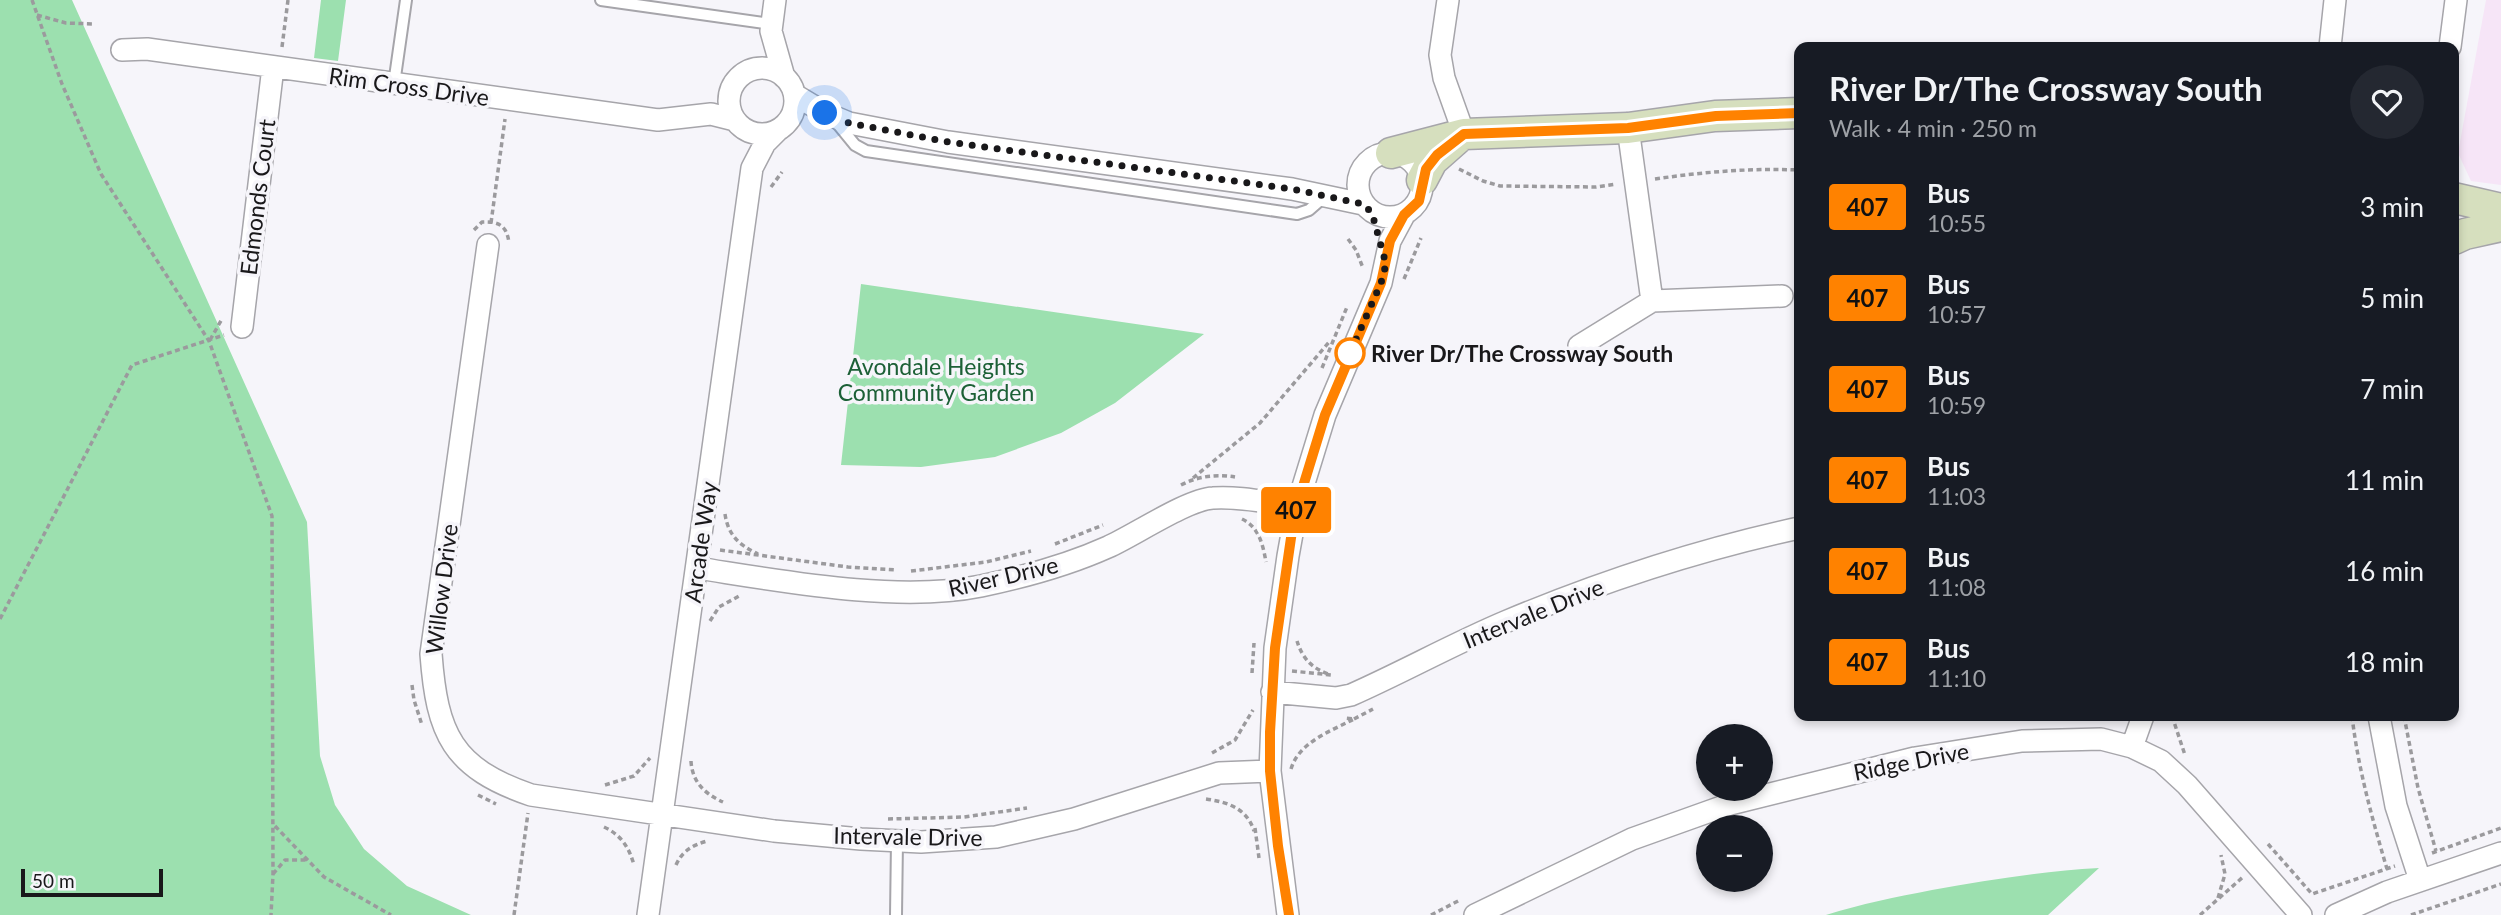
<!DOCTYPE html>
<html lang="en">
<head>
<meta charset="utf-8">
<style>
	:root { --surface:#171b24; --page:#242831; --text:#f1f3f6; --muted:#9ea1a6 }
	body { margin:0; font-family:Lato,sans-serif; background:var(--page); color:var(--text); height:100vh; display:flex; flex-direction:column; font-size:26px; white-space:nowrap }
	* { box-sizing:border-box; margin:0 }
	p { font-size:23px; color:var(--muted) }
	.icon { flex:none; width:38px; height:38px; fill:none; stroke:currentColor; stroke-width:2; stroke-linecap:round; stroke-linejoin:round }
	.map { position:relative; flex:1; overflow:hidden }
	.drawer { position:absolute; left:1794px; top:42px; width:665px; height:679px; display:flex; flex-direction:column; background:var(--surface); border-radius:14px; box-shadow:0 4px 10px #0003 }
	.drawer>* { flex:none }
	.badge { padding:0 14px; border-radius:5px; font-size:24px; line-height:46px }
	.controls { position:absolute; left:1696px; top:724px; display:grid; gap:14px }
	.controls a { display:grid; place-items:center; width:77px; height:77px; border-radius:50%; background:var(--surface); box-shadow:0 4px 10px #0003; font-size:35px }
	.scale { position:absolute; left:21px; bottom:18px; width:142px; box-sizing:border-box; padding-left:7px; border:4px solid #19181a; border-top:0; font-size:19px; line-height:24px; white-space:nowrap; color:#19181a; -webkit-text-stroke:5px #f6f5fa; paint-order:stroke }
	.you { position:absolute; width:35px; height:35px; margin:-18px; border:5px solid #fff; border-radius:50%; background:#1a73e8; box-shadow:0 0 0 10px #1a73e833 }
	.map>.badge { position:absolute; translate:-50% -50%; box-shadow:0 0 0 4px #fff }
	.round { display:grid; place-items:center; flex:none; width:74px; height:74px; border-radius:37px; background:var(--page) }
	.overview { display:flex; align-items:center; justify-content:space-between; height:119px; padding:0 35px }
	h1 { font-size:33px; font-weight:700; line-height:52px }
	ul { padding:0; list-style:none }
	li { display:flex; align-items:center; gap:21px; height:91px; padding:0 35px }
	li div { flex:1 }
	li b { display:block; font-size:26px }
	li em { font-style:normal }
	li .badge { min-width:77px; font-weight:700; text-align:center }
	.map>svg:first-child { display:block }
</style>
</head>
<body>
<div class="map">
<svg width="2501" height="915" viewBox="0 0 2501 915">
	<rect width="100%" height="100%" fill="#f6f5fa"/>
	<!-- commercial -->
	<path fill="#f6e5f7" d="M2486,0H2501V185L2471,181L2458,153Z"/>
	<!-- green -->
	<path fill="#9ce0af" d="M0,0H72L307,522L320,756L335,805L364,849L407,886L471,915H0Z
		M321,0H346L338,61L314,58Z
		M861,284L1204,334L1115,403L1061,433L995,457L921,467L841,465Z
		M2099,868L2048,915H1826C1861,904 1896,897 1932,890C1988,880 2043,871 2099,868Z"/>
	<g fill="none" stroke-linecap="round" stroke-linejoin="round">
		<!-- lane casing -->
		<g stroke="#a6a5aa" stroke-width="14">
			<path id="lane" d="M601,0L771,24
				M394,84L406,0
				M837,123L855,145L866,151L1297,214L1309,210L1325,196
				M896,915L897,841"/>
		</g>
		<!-- street casing -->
		<g stroke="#a6a5aa" stroke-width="24">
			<path id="street" d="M775,0L771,31L784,77
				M1448,0L1440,55L1444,78L1464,134
				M2330,47L2335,0
				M2450,47L2456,0
				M122,50L147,49L658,120L711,114L735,120
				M729 101a33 33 0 1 1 66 0a33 33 0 1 1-66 0Z
				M795,95L825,113L849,123L948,142L1292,189L1363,204
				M1628,128L1652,301
				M1358 185a32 32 0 1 1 64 0a32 32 0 1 1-64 0Z
				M488,245L431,654C437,734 452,768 531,795L774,831L861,839L921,842L996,837L1074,819L1219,773L1270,771
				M242,327L273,67
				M1579,346L1652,301L1782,296
				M697,568C782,581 897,603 981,586C1024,577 1068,565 1108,547C1133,536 1188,499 1213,498C1240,496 1270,503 1297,506
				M1272,692L1336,698L1351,695C1403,672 1453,644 1505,622C1600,582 1698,550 1799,528
				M2379,716L2396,806L2420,880
				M2132,747L2143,716
				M648,915L752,168L765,143L777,131
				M1288,915L1270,771L1275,648L1288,556L1297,506L1325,415L1381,283L1390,241L1404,215
				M1475,915L1632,839L1730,804L1915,758L2022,741L2101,739L2132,747L2161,761L2187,785L2301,915
				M2336,915L2387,892L2501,853"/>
		</g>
		<!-- secondary casing -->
		<g stroke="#a6a5aa" stroke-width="33">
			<path id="secondary" d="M1391,153L1464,134L1628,128L1715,116L1799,113
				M1422,180L1432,161L1458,138
				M2454,198L2501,209
				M2454,239L2465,234L2501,226"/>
		</g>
		<!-- path -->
		<path stroke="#9b9a9d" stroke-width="3.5" stroke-dasharray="5 3.5" stroke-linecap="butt" d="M32,0L62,84L101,174L209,341L272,516L273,874L271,915
			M37,15L66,23L94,24
			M282,47L288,0
			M1459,169L1483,181L1500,186L1596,187L1616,184
			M1655,179C1703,172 1750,168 1799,170
			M771,187L782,172
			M491,223L505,119
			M474,230L482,222C499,221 507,226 509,243
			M1348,239L1356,250L1363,268
			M1404,279L1421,238
			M210,340L222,319
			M1322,368L1347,307
			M1193,478L1260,423L1330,341
			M1181,485C1198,476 1217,474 1235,477
			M725,514C728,535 739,545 758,554
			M1242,519C1259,527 1263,545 1266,562
			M1055,544L1103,525
			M720,550L848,567L896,570
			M911,571L986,562L1031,551
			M0,619L132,365L224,335
			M710,621L719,607L741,595
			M1292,671L1331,675C1313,669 1303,660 1297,641
			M1252,673L1254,643
			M412,685L414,700L422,725
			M2172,716L2185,755
			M2352,716C2358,768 2372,818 2387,869
			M2404,716L2418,788L2436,851
			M1354,719L1373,709
			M2054,719L2066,716
			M1212,753L1235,740L1253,710
			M691,761C692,782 705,794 723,802
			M1291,769C1299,742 1331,731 1354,719L1344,718
			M605,785L634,776L650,758
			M478,795L496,804
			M1206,799C1227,802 1247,808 1254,831
			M888,819L964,817L1027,808
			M275,826L324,877L391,915
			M604,827C621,835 629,847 634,865
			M1255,828L1259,858
			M2268,844L2312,894L2395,866
			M2432,853L2501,828
			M676,865C682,851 693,845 707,841
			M273,874L285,860H306
			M2218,898L2225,874L2221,855
			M514,915L528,813
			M1431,915L1460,900
			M2200,915L2243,877
			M2411,915L2501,884"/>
		<!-- lane -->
		<use href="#lane" stroke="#fff" stroke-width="10"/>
		<!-- street -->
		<use href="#street" stroke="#fff" stroke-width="21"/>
		<!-- secondary -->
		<use href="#secondary" stroke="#d6dfbe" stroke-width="30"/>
	</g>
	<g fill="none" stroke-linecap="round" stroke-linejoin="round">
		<!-- line casing -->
		<g stroke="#fff" stroke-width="16">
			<path id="line" d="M1289,915L1278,846L1270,771V732L1275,648L1292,531L1297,506L1325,415L1381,283L1390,241L1404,215L1419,201L1426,169L1437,155L1464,134L1628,128L1716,116L1799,113"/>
		</g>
		<!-- line -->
		<use href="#line" stroke="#ff8200" stroke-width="10"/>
		<!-- walk -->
		<path stroke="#19181a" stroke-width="7" stroke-dasharray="0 12.6" d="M825,113L849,123L948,142L1292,189L1363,204L1372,213L1386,264L1381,283L1350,353"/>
	</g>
	<!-- markers -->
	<circle fill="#fff" stroke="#ff8200" stroke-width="3.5" cx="1350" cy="353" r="14"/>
	<g text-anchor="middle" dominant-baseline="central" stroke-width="7" stroke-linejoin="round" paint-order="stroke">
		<!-- street labels -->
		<g font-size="23" fill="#19181a" stroke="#f6f5fa">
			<text transform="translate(409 86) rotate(8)">Rim Cross Drive</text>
			<text transform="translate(257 197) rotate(-83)">Edmonds Court</text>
			<text transform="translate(700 542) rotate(-82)">Arcade Way</text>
			<text transform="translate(1003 576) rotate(-13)">River Drive</text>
			<text transform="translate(441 589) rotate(-83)">Willow Drive</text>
			<text transform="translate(1533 613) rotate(-22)">Intervale Drive</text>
			<text transform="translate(1911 761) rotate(-11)">Ridge Drive</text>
			<text transform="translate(908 836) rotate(1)">Intervale Drive</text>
		</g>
		<!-- stop labels -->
		<g font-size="23" font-weight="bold" fill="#19181a" stroke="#f6f5fa" text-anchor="start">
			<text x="1371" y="353">River Dr/The Crossway South</text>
		</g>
		<!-- park labels -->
		<g font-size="23" fill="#1c6036" stroke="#f6f5fa">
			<text x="936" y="366">Avondale Heights<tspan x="936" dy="26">Community Garden</tspan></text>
		</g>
	</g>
</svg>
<div class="controls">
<a>+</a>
<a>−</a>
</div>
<div class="scale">50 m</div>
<div class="you" style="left:825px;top:113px"></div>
<b class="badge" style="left:1296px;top:510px;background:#ff8200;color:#111">407</b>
<section class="drawer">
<div class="overview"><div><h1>River Dr/The Crossway South</h1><p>Walk · 4 min · 250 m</p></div><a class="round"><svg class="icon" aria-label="heart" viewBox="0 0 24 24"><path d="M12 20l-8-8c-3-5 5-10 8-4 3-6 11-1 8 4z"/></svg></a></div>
<ul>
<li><span class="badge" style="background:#ff8200;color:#111">407</span><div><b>Bus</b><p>10:55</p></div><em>3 min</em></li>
<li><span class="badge" style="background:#ff8200;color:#111">407</span><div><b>Bus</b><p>10:57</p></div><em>5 min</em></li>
<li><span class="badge" style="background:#ff8200;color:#111">407</span><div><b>Bus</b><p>10:59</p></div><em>7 min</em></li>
<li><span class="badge" style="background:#ff8200;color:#111">407</span><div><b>Bus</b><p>11:03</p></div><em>11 min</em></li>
<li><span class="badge" style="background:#ff8200;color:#111">407</span><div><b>Bus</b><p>11:08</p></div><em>16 min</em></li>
<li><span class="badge" style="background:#ff8200;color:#111">407</span><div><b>Bus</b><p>11:10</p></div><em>18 min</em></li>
</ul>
</section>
</div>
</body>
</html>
